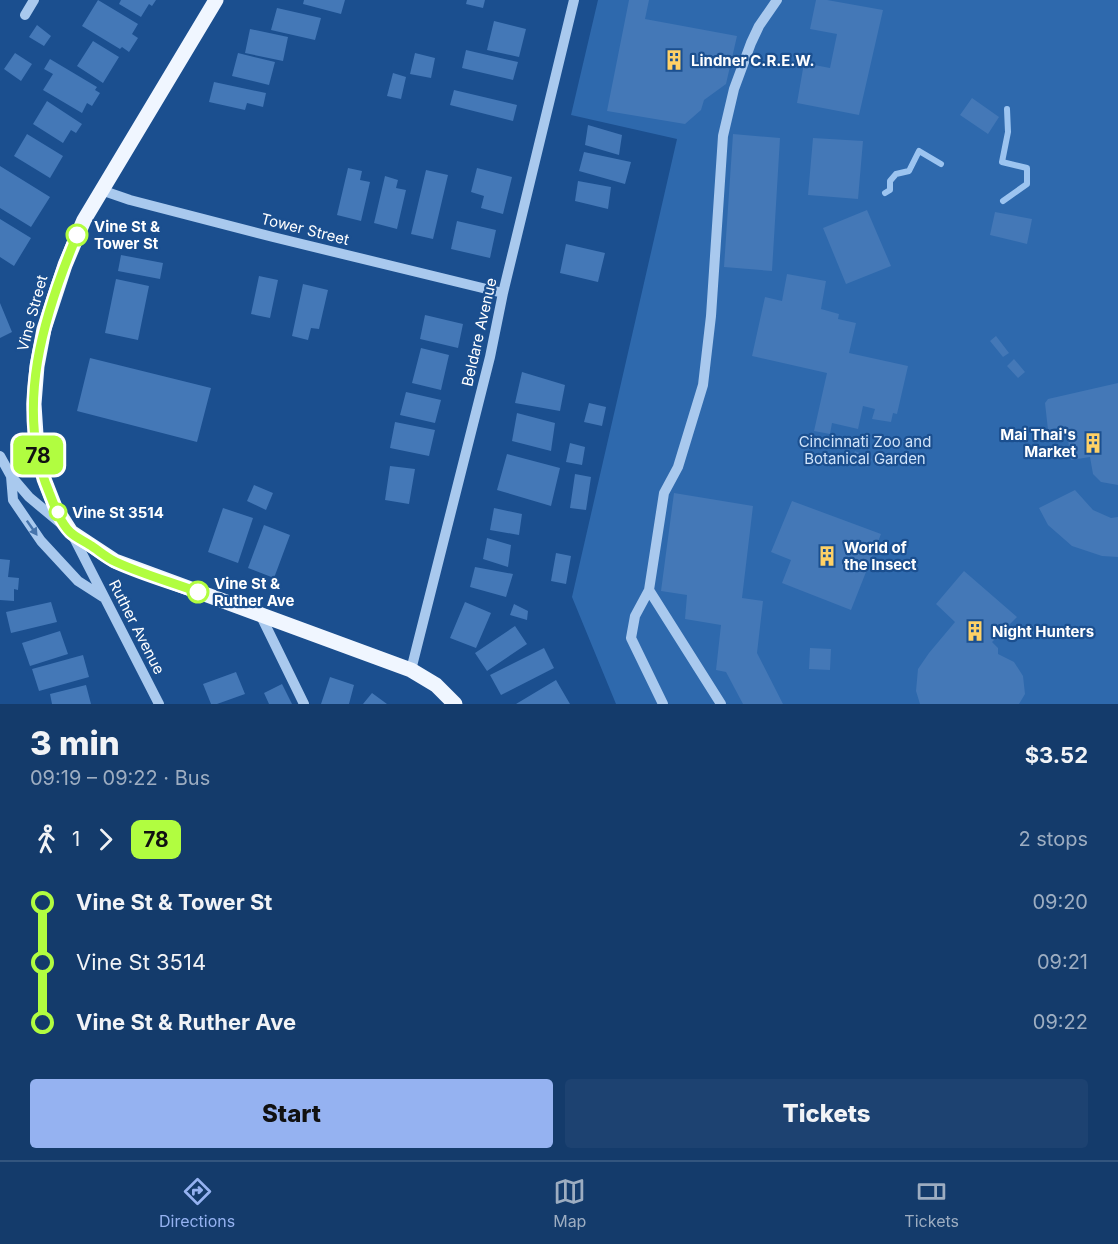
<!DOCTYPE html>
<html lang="en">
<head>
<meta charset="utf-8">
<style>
	:root { --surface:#143b6b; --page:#1d4271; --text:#f1f3f6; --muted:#9dadc1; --line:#33557e; --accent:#95b2f1 }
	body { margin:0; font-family:Inter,sans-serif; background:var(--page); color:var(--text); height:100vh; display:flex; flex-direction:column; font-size:22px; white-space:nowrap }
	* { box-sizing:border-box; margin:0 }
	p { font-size:20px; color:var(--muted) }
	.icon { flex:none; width:33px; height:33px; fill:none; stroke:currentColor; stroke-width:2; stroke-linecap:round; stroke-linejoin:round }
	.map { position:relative; height:704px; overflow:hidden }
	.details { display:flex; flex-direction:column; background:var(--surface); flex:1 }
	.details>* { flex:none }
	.badge { padding:0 12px; border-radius:9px; font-size:21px; line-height:39px }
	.map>.badge { position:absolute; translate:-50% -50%; box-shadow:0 0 0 3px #fff }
	.legs { display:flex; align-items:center; gap:9px; height:66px; padding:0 30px; font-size:20px }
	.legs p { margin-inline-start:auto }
	.summary { display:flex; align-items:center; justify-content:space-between; height:102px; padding:0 30px }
	h1 { font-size:33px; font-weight:800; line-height:45px }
	.action { display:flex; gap:12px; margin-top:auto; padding:12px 30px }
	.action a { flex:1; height:69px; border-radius:6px; background:var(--accent); color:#111; font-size:24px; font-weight:800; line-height:69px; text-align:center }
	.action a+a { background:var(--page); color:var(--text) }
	ul { padding:0 30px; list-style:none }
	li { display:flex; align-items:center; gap:21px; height:60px; font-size:22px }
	li i { display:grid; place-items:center; width:9px; height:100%; margin:0 8px; background:currentColor }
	li i::after { content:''; width:15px; height:15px; margin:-8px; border:4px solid; border-radius:50%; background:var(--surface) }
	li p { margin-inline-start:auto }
	li:first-child i { background:linear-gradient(#0000 50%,currentColor 0) }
	li:last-child i { background:linear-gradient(currentColor 50%,#0000 0) }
	.dock { display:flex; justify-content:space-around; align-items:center; height:84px; border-top:2px solid var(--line); background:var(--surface); font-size:16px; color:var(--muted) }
	.dock a { display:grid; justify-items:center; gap:3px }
	.dock .on { color:var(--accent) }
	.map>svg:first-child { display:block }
</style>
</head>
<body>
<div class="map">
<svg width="1118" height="704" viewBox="0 0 1118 704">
	<rect width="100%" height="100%" fill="#1b4f8f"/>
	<!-- green -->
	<path fill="#2e69ad" d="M598,0H1118V704H616L572,597L677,139L571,115Z"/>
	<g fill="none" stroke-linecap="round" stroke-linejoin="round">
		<!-- stream -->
		<path stroke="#9cc4f0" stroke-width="6" d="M885,193L890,190V181L896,174L909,171L919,151L941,164
			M1003,201L1027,184V168L1002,162L1008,132L1007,109"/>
	</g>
	<!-- building -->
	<path fill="#4478b7" d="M98,0L138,24L132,34L138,38L129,52L122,47L120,49L82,26Z
		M121,0H156L152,6L149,4L141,17L119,4Z
		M304,0H345L341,14L303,4Z
		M467,0H485L483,8L466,4Z
		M629,0H649L645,19L737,36L726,84L704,100L701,110L685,124L607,111Z
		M816,0H827L883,10L859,115L797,103L804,63L830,68L837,34L810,29Z
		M277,8L321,18L315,40L271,30Z
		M494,21L526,29L519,57L487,50Z
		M37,25L51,36L44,46L29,37Z
		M250,29L288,37L283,61L245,53Z
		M93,41L119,57L103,83L77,66Z
		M466,50L518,62L513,80L462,68Z
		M15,53L32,64L21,81L4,69Z
		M238,53L275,62L269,85L232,76Z
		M415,53L435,58L431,78L410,74Z
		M50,59L97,87L95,90L100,93L92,106L87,103L82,113L43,90L53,74L44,69Z
		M393,73L406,77L401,99L387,96Z
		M214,82L266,93L263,107L247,103L245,110L209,102Z
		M454,90L517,105L513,121L450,105Z
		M972,98L999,117L988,134L960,115Z
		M47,101L82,124L76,133L71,130L63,143L33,124Z
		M588,125L622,135L619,155L585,145Z
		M27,134L63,156L50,178L14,156Z
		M733,134L780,138L772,271L724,267Z
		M813,138L863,141L858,199L808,195Z
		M584,152L631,162L625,184L579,171Z
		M0,166L50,197L31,227L0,208Z
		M348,168L362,171L360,180L370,182L361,221L337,215Z
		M477,168L512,177L503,214L481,208L484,196L471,192Z
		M426,170L448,175L433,239L411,234Z
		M385,176L398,180L396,188L406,190L397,229L374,223Z
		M578,181L611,187L608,209L575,201Z
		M867,210L891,266L846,284L823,228Z
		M995,212L1032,219L1027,244L990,235Z
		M0,219L31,238L14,266L0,257Z
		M457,221L496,230L490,258L451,249Z
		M566,244L605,253L598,282L560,273Z
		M121,255L163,263L160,279L118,271Z
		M787,274L826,281L821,309L839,314L838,319L856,323L849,353L908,366L897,414L893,413L891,422L872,419L875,409L863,406L858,429L832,423L830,434L814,431L827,373L752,356L765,297L782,301Z
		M259,276L278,280L270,318L251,314Z
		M116,279L149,286L138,340L105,333Z
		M303,284L328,290L319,329L311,328L308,340L292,336Z
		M0,303L12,332L0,338Z
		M425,315L463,324L458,348L420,339Z
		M996,336L1009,353L1003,357L990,341Z
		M421,348L449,355L441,390L412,383Z
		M90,358L211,388L197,442L77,411Z
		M1014,359L1025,372L1018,378L1007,366Z
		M522,372L565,385L560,411L515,403Z
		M1118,383V485L1101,482L1093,474L1090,457L1071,460L1066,426L1048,430L1045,403L1048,399Z
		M406,392L441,400L435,423L400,415Z
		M589,403L606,407L602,426L584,422Z
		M517,413L555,423L551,451L512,441Z
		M395,422L435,430L429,456L390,448Z
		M570,443L585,447L582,465L566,462Z
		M855,451L872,459L868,467L851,460Z
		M507,454L560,468L551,506L497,490Z
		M390,466L415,469L409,504L385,500Z
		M575,474L591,477L586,510L570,508Z
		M254,485L273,493L266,510L247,501Z
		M1075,490L1093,510L1111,518L1118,517V557L1102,556L1072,546L1048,525L1039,508Z
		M674,493L753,506L742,598L763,601L757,653L783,704H743L726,672L716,670L721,625L685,619L687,595L661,591Z
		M792,501L881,534L851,610L782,583L791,560L771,552Z
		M223,508L253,518L238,563L208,552Z
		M494,508L522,514L519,535L490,530Z
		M264,525L290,535L274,578L248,568Z
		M487,538L511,545L508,567L483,559Z
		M556,553L571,556L566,584L551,581Z
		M0,559L10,560L8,577L19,578L18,590L14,589V601L0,600Z
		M475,567L513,574L506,597L470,587Z
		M964,571L1017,617L992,642L998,648V654L1014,662L1023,676L1025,694L1019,704H920L916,691L918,669L929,653L955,622L936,604Z
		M51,602L57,622L11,633L6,612Z
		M465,602L491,613L476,648L450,638Z
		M514,604L528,611L527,620L510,615Z
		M515,626L527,644L487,671L475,653Z
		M60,631L68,654L30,666L22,643Z
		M544,648L554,668L501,695L490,675Z
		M810,648L831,649L830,670L809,669Z
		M83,655L89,677L39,691L32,669Z
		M236,672L245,694L217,704H211L203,684Z
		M330,677L354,685L349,704H321Z
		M556,680L570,704H516Z
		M282,684L292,704H269L264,693Z
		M86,685L91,704H52L50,694Z
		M372,693L387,704H363Z"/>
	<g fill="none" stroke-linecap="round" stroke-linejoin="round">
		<!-- minor -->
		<path stroke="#a9c9ee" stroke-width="10" d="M25,15L34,0
			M101,190L130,200L273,237L503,293
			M0,456L11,476L29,497L71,532L159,704
			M11,476L13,500L41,541L78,581L103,597
			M649,590L635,616L631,638L663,704
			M260,614L304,704
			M411,670L490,357L503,293L574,0
			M721,704L649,590L664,493L678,467L703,385L711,316L723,136L734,89L751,43L759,26L777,0"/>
		<!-- major -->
		<path stroke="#f0f6ff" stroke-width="15" d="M216,0L84,220L65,265L44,329L37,366L34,404L37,450L44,479L55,507L71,532L115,561L411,670L436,685L455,704"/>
	</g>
	<!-- one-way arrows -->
	<defs><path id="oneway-solid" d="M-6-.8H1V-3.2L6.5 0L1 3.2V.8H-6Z" transform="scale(1.5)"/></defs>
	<use fill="#4674ac" href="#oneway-solid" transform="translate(32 528) rotate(55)"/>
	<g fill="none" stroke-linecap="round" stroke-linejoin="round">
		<!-- line-1 casing -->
		<g stroke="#fff" stroke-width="14">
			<path id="line-1" d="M77,235C44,314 14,408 49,492C54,505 60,522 70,532C75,537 84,541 90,545C98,550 107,558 116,562C142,574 171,582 198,592"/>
		</g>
		<!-- line-1 -->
		<use href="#line-1" stroke="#b1fd40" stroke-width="9"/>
	</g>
	<!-- icons -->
	<defs>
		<g id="building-bare" transform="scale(1.62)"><path d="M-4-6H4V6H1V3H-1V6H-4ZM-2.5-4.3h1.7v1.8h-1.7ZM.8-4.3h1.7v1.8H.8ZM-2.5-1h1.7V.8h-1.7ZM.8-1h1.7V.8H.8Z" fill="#ffd166" stroke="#1b4f8f" stroke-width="2.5" paint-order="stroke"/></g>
	</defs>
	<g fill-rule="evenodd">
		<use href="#building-bare" x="674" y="60"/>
		<use href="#building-bare" x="1093" y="443"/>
		<use href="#building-bare" x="827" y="556"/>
		<use href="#building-bare" x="975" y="631"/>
	</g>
	<!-- markers -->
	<g fill="#fff" stroke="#b1fd40" stroke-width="3">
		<circle cx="77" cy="235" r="10"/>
		<circle cx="58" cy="512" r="8"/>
		<circle cx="198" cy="592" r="10"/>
	</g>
	<g text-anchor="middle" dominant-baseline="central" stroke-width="4.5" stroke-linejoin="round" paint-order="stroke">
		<!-- poi labels -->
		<g font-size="15" font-weight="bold" fill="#fff" stroke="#1b4f8f" text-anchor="start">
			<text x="691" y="60">Lindner C.R.E.W.</text>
			<text x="1076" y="434" text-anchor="end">Mai Thai's<tspan x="1076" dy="17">Market</tspan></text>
			<text x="844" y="547">World of<tspan x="844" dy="17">the Insect</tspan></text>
			<text x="992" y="631">Night Hunters</text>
		</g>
		<!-- stop labels -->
		<g font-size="15" font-weight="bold" fill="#fff" stroke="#1b4f8f" text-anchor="start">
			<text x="94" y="226">Vine St &amp;<tspan x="94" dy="17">Tower St</tspan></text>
			<text x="72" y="512">Vine St 3514</text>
			<text x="214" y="583">Vine St &amp;<tspan x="214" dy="17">Ruther Ave</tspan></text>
		</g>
		<!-- street labels -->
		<g font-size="15" fill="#fff" stroke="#1b4f8f">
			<text transform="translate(305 229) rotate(14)">Tower Street</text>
			<text transform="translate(32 313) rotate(-75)">Vine Street</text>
			<text transform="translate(479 332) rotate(-77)">Beldare Avenue</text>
			<text transform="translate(137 627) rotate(63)">Ruther Avenue</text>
		</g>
		<!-- park labels -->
		<g font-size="15" fill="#cfe3fa" stroke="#1b4f8f">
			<text x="865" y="441">Cincinnati Zoo and<tspan x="865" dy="17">Botanical Garden</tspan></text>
		</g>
	</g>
</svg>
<b class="badge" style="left:38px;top:455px;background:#b1fd40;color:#111">78</b>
</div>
<section class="details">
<div class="summary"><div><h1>3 min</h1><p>09:19 – 09:22 · Bus</p></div><b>$3.52</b></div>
<div class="legs"><svg class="icon" aria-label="walk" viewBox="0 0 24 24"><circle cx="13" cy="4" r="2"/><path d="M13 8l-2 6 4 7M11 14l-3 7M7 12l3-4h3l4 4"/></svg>1<svg class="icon" aria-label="forward" viewBox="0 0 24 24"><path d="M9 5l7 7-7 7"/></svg><b class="badge" style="background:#b1fd40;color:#111">78</b><p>2 stops</p></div>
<ul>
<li><i style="color:#b1fd40"></i><b>Vine St &amp; Tower St</b><p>09:20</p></li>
<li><i style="color:#b1fd40"></i><span>Vine St 3514</span><p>09:21</p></li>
<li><i style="color:#b1fd40"></i><b>Vine St &amp; Ruther Ave</b><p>09:22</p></li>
</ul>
<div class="action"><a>Start</a><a>Tickets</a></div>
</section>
<nav class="dock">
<a class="on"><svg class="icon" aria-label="directions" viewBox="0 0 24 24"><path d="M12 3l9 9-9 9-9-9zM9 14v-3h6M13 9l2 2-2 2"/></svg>Directions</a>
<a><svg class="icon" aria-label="map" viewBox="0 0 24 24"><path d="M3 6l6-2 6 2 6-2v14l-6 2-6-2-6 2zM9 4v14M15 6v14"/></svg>Map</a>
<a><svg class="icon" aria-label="tickets" viewBox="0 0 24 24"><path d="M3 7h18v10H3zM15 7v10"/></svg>Tickets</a>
</nav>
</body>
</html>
